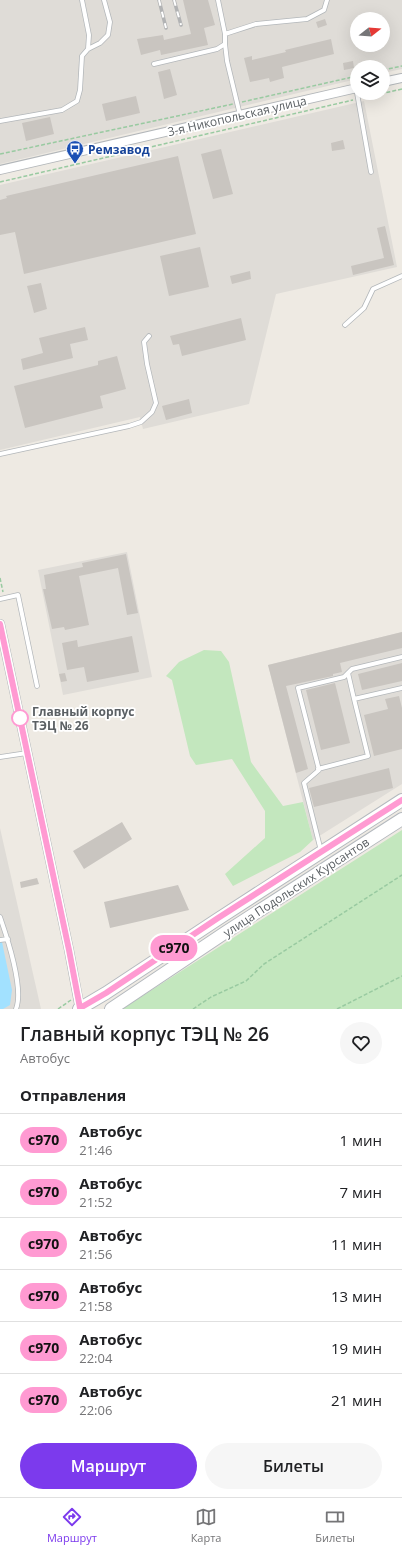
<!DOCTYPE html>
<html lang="ru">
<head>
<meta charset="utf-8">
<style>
	:root { --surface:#fff; --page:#f6f6f6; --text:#202124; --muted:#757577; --line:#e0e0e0; --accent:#7c3aed }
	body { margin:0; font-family:"Open Sans",sans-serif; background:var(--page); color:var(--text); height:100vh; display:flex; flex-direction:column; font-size:15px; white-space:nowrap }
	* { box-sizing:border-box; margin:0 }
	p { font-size:13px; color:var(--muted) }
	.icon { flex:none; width:22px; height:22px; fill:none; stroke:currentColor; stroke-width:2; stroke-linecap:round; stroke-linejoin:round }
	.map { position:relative; height:1009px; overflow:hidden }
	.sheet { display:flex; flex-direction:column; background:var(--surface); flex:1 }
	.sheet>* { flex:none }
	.badge { padding:0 8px; border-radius:13px; font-size:14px; line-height:26px }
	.needle { width:26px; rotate:73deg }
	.controls { position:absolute; left:350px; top:12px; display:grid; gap:8px }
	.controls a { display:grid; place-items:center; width:40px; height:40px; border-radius:50%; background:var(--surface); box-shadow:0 4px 16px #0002; font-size:20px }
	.map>.badge { position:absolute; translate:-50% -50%; box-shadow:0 0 0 2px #fff }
	h2 { padding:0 20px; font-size:15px; line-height:36px }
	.round { display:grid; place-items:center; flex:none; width:42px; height:42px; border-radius:21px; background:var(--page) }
	.headline { display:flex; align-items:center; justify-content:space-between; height:68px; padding:0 20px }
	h1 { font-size:19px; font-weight:600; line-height:30px }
	.primary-button { display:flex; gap:8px; margin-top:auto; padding:8px 20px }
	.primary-button a { flex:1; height:46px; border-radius:24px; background:var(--accent); color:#fff; font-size:16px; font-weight:600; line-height:46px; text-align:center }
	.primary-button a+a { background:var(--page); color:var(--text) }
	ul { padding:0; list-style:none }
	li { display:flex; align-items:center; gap:12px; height:52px; padding:0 20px; border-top:1px solid var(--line) }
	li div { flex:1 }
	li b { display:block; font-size:15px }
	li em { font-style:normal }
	li .badge { min-width:44px; font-weight:700; text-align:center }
	.tab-bar { display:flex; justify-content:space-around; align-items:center; height:56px; border-top:1px solid var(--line); background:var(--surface); font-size:11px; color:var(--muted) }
	.tab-bar a { display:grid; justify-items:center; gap:2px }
	.tab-bar .on { color:var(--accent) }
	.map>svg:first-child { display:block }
</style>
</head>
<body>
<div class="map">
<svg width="402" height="1009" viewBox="0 0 402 1009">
	<rect width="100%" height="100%" fill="#eeeae3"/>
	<!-- industrial -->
	<path fill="#dfdcd7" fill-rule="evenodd" d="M0,0H402V69L383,73V67H357V79L0,164ZM357,19H383V45H357Z
		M364,101L397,267L276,294L249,404L143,429L140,417L0,450V185Z
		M127,552L152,677L63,695L38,570Z
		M402,632V784L313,840L268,665Z
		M0,828L10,872L41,1009H0Z"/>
	<!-- green -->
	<path fill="#c3e7be" d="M204,650L221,651L229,662L251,762L283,806L303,802L313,840L300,852L233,886L225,874L265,838V811L232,759L196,765L190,756L172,680L166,676L179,662Z
		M402,830V1009H122Z"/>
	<!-- water -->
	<path fill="#a2e1ff" d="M0,942H2L12,990L10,1005L3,1009H0Z"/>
	<!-- building -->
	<path fill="#c9c5c0" d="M183,0H208L215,25L204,28L208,45L161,55L160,50L141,55L137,39L163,35L164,40L191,34Z
		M325,19L327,25L318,28L316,22Z
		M331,39L334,54L282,67L284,78L270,82L269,78L250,82L244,58L252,56V60L286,52L285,50Z
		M353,61L354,68L344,70L343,63Z
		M170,69L177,95L164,99L158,72Z
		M136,96L140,113L106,121L102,104Z
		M50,117L54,134L26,141L22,123Z
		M343,140L345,149L332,151L331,143Z
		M221,149L233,194L213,199L201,154Z
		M178,156L196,234L24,274L15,232L0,235V200L7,198L6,196Z
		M385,226L394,265L353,275L351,266L384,258L377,228Z
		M200,247L209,287L169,296L160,256Z
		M250,271L251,279L232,284L230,276Z
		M41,283L47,309L34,313L27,286Z
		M241,318L246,340L182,356L179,344L173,345L170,336Z
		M85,327L88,340L70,344L73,358L23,370L21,359L43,353L39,338Z
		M117,356L126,389L100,396L103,408L25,428L14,386L98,365V361Z
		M189,399L192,413L166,420L162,406Z
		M126,554L138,613L127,615L118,568L79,576L89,625L65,630L64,627L52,629L43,589H46L44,575L83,567L82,563Z
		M402,632V648L340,663L342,672L333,674V676L286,686L308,769L296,773L268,665Z
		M132,636L139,672L87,682L84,667L67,670L62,643L77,640L78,647Z
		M402,663V681L362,690L358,674Z
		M65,673L67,681L61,682L59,674Z
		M335,683L350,743L321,750L306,690Z
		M399,696L402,708V749L374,756L364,715L388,709L385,699Z
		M389,768L393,788L314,807L309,788Z
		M122,822L132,839L84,869L73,851Z
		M37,878L39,884L21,888L20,882Z
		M178,885L189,910L110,928L104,902Z"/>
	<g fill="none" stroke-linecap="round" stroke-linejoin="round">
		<!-- lane casing -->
		<g stroke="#b3b7ba" stroke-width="5.5">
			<path id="lane" d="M82,0L89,35L88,49
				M225,34L256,24L307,19L324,10L327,0
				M225,44L227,61L240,115
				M154,64L217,49L225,44V34L218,0
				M357,93L371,172
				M0,121L62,110L77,101L80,90L82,56L88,49L100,43L108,35L110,22L104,0
				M345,325L364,308L373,289L402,276
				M0,454L129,426L141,422L152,412L156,403L147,364L144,342L149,336
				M0,599L18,595L37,686
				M348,673L354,699
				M0,757L27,753
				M318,769L368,756L354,699L402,688
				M321,851L304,783L319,770L298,688L344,677L352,669L402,657
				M0,917C7,937 24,989 16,1009
				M0,940L8,939"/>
		</g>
		<!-- street casing -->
		<g stroke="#b3b7ba" stroke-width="10">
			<path id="street" d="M383,82L402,78
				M0,170L357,88
				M0,624L69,950L80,1009"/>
		</g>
		<!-- secondary casing -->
		<g stroke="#b4b9be" stroke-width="14">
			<path id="secondary" d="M79,1009L106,993L218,919L402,800
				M111,1009L226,932L402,819"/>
		</g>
		<!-- path -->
		<path stroke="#99caa1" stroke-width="1.5" stroke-dasharray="4 2" stroke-linecap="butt" d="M383,70L402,66
			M363,98L402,89
			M242,102L357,76
			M0,154L233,104
			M0,182L353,100
			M0,578L3,592
			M58,1009L71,1000
			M193,1009L211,997L246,981L264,964L402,875
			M337,1009L402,976"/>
		<!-- lane -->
		<use href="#lane" stroke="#fff" stroke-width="4"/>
		<!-- street -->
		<use href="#street" stroke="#fff" stroke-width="8"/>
		<!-- secondary -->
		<use href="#secondary" stroke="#fff" stroke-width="12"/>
		<!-- rail casing -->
		<g stroke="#b2b3b4" stroke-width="3.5">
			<path id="rail" d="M159,0L166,28
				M174,0L181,25"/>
		</g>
		<!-- rail -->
		<use href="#rail" stroke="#fff" stroke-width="2" stroke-dasharray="6" stroke-linecap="butt"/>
	</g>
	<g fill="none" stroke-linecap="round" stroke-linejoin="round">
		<!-- line casing -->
		<g stroke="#fff" stroke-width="9">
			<path id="line" d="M0,624L69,950L80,1008L106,993L218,918L402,800"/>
		</g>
		<!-- line -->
		<use href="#line" stroke="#ff9ad2" stroke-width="6"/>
	</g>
	<!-- icons -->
	<defs>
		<g id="bus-pin" transform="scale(0.9)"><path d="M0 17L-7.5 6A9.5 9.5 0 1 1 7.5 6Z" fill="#1a4fb4" stroke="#fff"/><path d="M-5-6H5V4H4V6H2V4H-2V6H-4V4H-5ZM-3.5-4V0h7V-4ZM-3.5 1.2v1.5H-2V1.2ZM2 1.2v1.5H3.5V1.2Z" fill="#fff"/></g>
	</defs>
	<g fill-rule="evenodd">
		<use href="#bus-pin" x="75" y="149"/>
	</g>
	<!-- markers -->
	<circle fill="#fff" stroke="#ff9ad2" stroke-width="2" cx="20" cy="718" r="8"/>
	<g text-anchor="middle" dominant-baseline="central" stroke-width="3.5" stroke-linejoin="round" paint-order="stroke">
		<!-- street labels -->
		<g font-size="12" fill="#5b6064" stroke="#fff">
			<text transform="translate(237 116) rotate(-13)">3-я Никопольская улица</text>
			<text transform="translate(296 887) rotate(-33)">улица Подольских Курсантов</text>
		</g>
		<!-- transit labels -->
		<g font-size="12" font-weight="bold" fill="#164399" stroke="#fff" text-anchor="start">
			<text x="88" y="149">Ремзавод</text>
		</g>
		<!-- stop labels -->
		<g font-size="12" font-weight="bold" fill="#5b6064" stroke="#fff" text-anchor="start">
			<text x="32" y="711">Главный корпус<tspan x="32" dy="14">ТЭЦ № 26</tspan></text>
		</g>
	</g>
</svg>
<div class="controls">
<a><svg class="needle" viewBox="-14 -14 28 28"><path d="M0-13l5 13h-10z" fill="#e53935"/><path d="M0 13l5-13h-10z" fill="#757577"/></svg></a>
<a><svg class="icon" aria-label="layers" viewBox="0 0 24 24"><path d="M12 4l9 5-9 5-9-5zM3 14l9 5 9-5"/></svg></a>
</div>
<b class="badge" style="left:174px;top:948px;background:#ff9ad2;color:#111">с970</b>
</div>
<section class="sheet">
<div class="headline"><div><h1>Главный корпус ТЭЦ № 26</h1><p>Автобус</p></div><a class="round"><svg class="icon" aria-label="heart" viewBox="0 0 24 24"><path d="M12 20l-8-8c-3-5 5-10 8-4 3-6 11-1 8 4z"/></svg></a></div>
<h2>Отправления</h2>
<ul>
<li><span class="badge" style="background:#ff9ad2;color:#111">с970</span><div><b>Автобус</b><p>21:46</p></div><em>1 мин</em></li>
<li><span class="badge" style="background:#ff9ad2;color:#111">с970</span><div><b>Автобус</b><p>21:52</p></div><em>7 мин</em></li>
<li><span class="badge" style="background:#ff9ad2;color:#111">с970</span><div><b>Автобус</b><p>21:56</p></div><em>11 мин</em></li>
<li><span class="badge" style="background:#ff9ad2;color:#111">с970</span><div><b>Автобус</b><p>21:58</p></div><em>13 мин</em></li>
<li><span class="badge" style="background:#ff9ad2;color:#111">с970</span><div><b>Автобус</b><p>22:04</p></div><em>19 мин</em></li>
<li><span class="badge" style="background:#ff9ad2;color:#111">с970</span><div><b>Автобус</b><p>22:06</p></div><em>21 мин</em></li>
</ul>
<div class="primary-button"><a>Маршрут</a><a>Билеты</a></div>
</section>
<nav class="tab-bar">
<a class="on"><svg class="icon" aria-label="directions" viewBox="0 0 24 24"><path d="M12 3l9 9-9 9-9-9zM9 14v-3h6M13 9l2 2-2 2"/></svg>Маршрут</a>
<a><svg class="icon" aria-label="map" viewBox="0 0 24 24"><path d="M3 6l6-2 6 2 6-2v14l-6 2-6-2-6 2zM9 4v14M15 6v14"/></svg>Карта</a>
<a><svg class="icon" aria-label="tickets" viewBox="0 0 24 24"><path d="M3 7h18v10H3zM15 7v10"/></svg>Билеты</a>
</nav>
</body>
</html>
